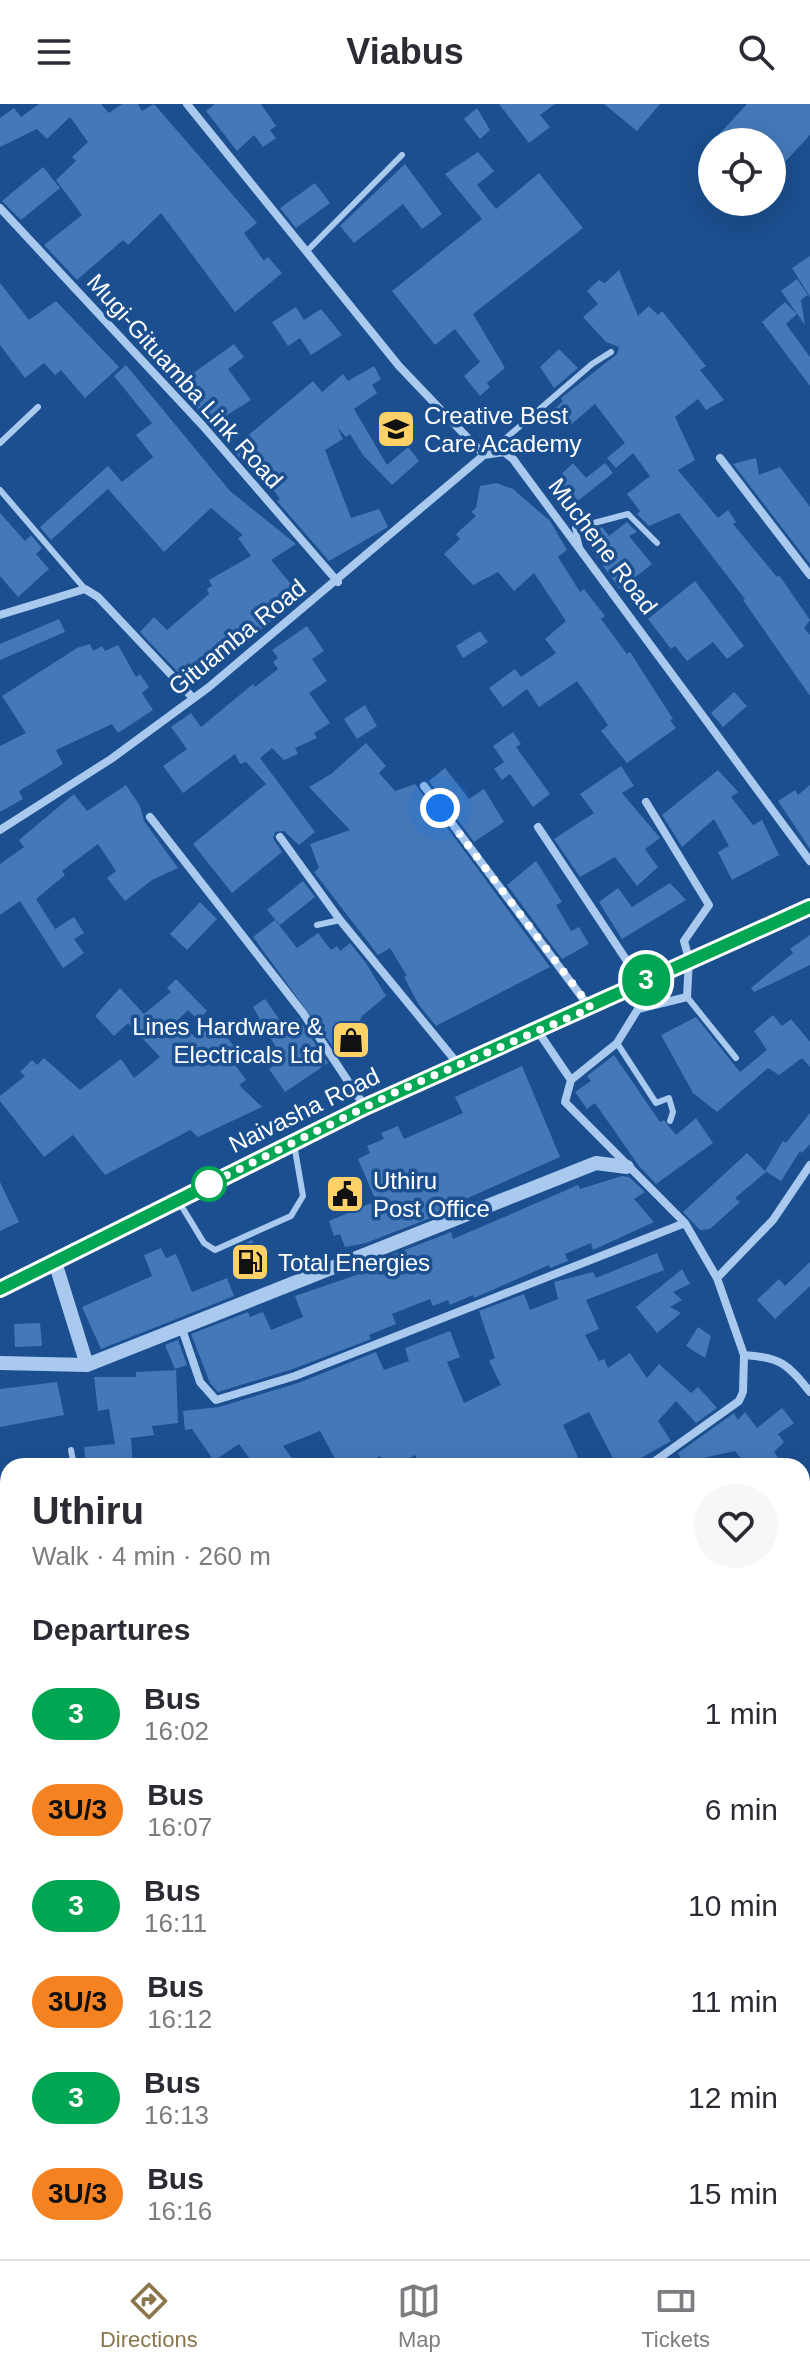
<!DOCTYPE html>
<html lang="en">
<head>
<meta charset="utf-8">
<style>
	:root { --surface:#fff; --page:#f7f7f7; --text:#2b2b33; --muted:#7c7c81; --line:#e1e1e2; --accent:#8a764a }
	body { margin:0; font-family:Helvetica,sans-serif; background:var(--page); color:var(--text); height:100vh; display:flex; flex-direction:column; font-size:30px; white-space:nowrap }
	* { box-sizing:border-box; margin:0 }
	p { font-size:26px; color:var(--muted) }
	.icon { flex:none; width:44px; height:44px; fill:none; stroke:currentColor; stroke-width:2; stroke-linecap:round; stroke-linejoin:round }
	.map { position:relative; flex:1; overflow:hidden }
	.sheet { position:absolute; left:0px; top:1354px; width:810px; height:802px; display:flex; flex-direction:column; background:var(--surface); border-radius:24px 24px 0 0; box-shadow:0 8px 32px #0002 }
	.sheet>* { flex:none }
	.badge { padding:0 16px; border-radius:26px; font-size:28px; line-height:52px }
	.buttons { position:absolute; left:698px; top:24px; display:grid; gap:16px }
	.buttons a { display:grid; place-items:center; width:88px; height:88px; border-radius:50%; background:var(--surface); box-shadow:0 8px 32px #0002; font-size:40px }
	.you { position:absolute; width:40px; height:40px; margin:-20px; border:6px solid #fff; border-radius:50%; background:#1a73e8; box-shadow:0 0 0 12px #1a73e833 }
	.map>.badge { position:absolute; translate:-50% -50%; box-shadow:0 0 0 4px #fff }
	h2 { padding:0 32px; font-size:30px; line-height:72px }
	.round { display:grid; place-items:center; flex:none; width:84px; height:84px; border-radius:42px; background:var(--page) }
	.head { display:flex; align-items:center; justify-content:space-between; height:136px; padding:0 32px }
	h1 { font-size:38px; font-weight:800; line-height:60px }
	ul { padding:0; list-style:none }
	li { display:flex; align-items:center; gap:24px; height:96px; padding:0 32px }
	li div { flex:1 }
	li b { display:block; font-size:30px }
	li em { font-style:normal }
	li .badge { min-width:88px; font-weight:700; text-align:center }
	header { display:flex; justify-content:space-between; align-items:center; height:104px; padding:0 32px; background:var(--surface); font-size:36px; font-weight:800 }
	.menu { display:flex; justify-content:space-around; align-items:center; height:112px; border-top:2px solid var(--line); background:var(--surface); font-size:22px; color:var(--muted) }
	.menu a { display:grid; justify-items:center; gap:4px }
	.menu .selected { color:var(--accent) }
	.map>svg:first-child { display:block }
</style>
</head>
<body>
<header><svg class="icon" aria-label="menu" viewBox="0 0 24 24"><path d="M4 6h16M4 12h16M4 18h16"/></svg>Viabus<svg class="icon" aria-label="search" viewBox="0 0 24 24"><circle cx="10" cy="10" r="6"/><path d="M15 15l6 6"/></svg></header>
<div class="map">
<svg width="810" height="2155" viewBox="0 0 810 2155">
	<rect width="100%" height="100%" fill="#1b4f8f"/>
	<!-- green -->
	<path fill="#2e69ad" d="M8,1948V2049L0,2043V1960Z
		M141,2148H402L397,2155H151Z"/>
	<!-- building -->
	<path fill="#4478b7" d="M39,0H101L109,9L122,0H138L142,7L154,0L257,119L244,129L264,157L268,153L282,169L235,208L161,109L128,141L123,136L77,176L44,141L82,111L56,76L76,57L72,53L88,38L70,13L47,35L37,25L0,43V14L14,4L21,13Z
		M215,0H261L276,22L270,26L276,34L263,43L254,31L237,47L206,7Z
		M499,0H555L540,11L550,23L529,39Z
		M604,0H660L637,27Z
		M747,0H810V31L772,72V38H712Z
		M477,4L490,26L480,35L464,15Z
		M478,48L494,67L477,81L496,105L539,69L583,124L473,210L505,264L487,279L490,283L480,292L464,272L480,258L455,225L435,241L392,187L482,115L445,70Z
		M405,60L442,110L422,125L403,100L354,139L340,122Z
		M43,63L60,84L21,116L2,97Z
		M315,79L330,99L296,124L280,104Z
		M810,152V193L792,164Z
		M619,166L638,212L649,202L658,211L662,207L706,262L700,266L724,296L706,306L698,295L675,313L695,356L678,366L718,414L728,406L736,418L733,420L777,473L779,471L810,516L804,524L810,531V592L743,496L745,495L679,409L649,422L637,410L640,407L627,390L650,372L633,349L616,364L607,354L625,339L595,300L567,324L552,307L563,297L561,294L617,250L619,243L606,238L583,213L598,200L587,187L599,176L605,179Z
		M797,175L808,191L801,196L805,221L781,187Z
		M0,179L29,216L56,197L119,263L85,294L61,266L55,271L44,259L25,274L0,241Z
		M785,198L797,210L786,220L810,253V282L762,218Z
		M296,203L304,216L321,205L342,231L311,251L300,234L288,242L272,218Z
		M234,240L244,253L228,265L251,296L211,321L178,280Z
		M559,245L578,264L554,284L540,263Z
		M126,261L230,387L296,440L271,456L301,492L245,539L240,534L192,583L140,528L154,513L167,526L209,490L207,485L212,482L209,476L251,452L238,434L243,431L211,404L164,448L108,385L51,436L40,423L108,362L122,378L153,353L136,331L152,319L114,272Z
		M374,262L381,275L372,281L377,289L354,305L387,361L408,343L419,357L392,381L363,351L350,330L346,333L337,323L343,335L325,346L351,414L379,405L388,423L329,457L277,397L280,395L252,356L246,361L232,345L313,277L322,288L343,270L348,277Z
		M756,354L759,371L780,363L810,403V460L733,360Z
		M573,359L586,374L605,359L613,369L570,403L550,381Z
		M496,379L513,385L550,417L567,446L558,453L580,488L584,485L605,512L601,515L627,550L630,548L673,615L670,616L676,624L627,659L601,627L608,621L577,577L539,603L527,585L503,603L489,584L515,565L521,573L556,549L545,535L566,517L534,469L514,487L498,468L473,481L444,450L460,435L456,430L476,412L471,408L476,404L480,382Z
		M0,409L25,437L31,431L42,444L36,450L49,465L18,493L0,472Z
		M627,418L637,428L629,432L652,460L620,485L584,436L602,423L609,432Z
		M695,477L744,542L727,555L713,538L687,557L675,542L671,545L648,515Z
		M59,515L65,528L0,556V540Z
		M307,522L324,547L312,555L327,577L309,589L330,619L314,629L317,634L295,644L298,650L284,656L272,644L260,654L315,728L299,741L284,727L275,728L273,734L282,748L232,789L193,740L266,680L246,658L240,660L235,650L183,689L163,662L187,645L171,623L191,609L201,623L253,580L255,583L278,565L273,558L278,554L272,546Z
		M480,527L488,538L463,554L456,542Z
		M90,540L93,547L102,542L105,547L118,541L136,573L140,570L149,583L142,589L153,606L118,629L112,620L56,646L63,660L19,687L23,695L0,708V642L26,629L2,592L77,544Z
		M734,588L747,602L723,623L711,609Z
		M365,601L377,622L357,635L344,615Z
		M513,628L521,640L516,643L550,690L533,703L510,670L502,676L494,665L504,658L493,642Z
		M366,639L386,662L379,669L395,687L415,680L550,863L436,922L419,901L404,873L407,872L390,844L378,851L314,768L319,764L310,740L350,726L309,683L331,670Z
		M621,662L634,682L622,689L660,734L645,745L658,763L637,782L615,753L580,773L554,735L594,709L580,690Z
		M445,664L469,695L484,685L504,718L474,738L429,677Z
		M718,666L738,688L731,693L753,721L762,716L779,751L732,776L718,748L729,742L714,715L682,743L662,711Z
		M126,681L140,702L144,717L178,764L152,776L125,797L107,774L116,767L98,740L62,767L65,771L36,795L55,825L74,813L84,829L74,835L84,849L63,864L20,797L0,811V760L24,743L19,736L74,690L87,707Z
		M810,681V745L778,697L795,686L798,691Z
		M536,757L562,798L556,801L571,827L579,823L589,840L562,855L507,781Z
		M303,777L315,793L280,821L267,806Z
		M670,779L686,796L622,835L599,798L618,784L632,803Z
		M200,798L217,815L187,846L170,830Z
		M275,816L297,844L318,829L331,846L337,842L340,847L350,839L366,859L386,892L362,912L360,916L371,936L359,942L361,945L348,952L346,946L339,951L253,833Z
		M810,831V861L754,888L751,884L793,849L790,845Z
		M176,875L207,907L198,916L188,906L178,916L196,934L216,919L236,945L228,951L246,976L239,981L262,1003L198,1033L190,1026L105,1071L73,1031L44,1053L0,997V992L25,972L20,968L32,956L37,961L44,954L80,986L121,955L134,974L160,953L128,919L114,932L95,912L120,884L144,910L171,888L167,884Z
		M265,895L284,922L298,914L328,959L285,988L269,965L283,956L253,903Z
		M773,911L782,922L791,915L810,938V963L802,954L779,971L768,964L717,1008L693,989L661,931L696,913L740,968L767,946L754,927Z
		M614,951L660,1018L664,1016L676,1031L696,1014L713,1039L656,1080L639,1062L595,999L587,1005L575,988L591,977L587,972Z
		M522,962L560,1053L443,1105V1109L366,1139L345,1143L340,1130L334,1132L329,1117L376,1097L358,1055L370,1049L367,1042L384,1035L381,1029L398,1022L404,1035L463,1009L455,993Z
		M810,1009V1040L802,1049L800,1047L781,1077L765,1067L783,1037L786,1039Z
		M747,1049L766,1068L735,1094L740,1098L710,1125L700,1126L683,1108Z
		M622,1072L629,1073L645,1088L634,1095L654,1118L593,1146L591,1139L565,1150L568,1157L550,1164L549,1161L474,1194L473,1191L450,1201L448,1196L433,1202L430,1195L392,1210L396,1220L369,1231L371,1235L293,1265L218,1288L210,1279L191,1230L248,1208L250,1213L263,1208L271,1226L303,1213L295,1192L377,1164L374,1158L451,1128L453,1135L578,1081L580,1085Z
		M0,1078L19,1118L0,1127Z
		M252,1136L264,1163L244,1172L233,1145Z
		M161,1144L166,1154L176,1150L192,1188L227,1174L234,1192L101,1245L82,1203L152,1172L144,1151Z
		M657,1149L664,1166L586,1196L599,1225L585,1231L599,1257L604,1255L608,1264L630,1249L647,1274L659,1260L691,1289L698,1283L717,1304L696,1319L676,1297L658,1317L671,1337L627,1362H617L589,1308L563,1321L582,1362H421L415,1351L396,1362H386L380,1352L365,1360L363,1355L350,1362H339L320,1327L283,1342L298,1362H255L239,1340L214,1357L192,1325L185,1326L183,1307L219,1303L298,1279L376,1248L384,1266L409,1257L405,1244L450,1227L460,1253L447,1258L464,1299L501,1281L489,1257L495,1254L479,1207L524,1190L530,1206L558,1195L554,1178L593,1168L596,1174Z
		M810,1158V1182L775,1215L757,1196L779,1175L785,1182Z
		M682,1165L690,1180L673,1188L682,1196L670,1203L681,1209L657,1229L636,1203Z
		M40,1219L42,1242L15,1243L14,1220Z
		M698,1223L711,1232L705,1254L686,1242Z
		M178,1236L187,1261L175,1265L165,1241Z
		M176,1266L178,1319L152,1322L154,1331L131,1334L133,1362H86L84,1343L115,1340L109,1305L98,1307L94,1273H136V1268Z
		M57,1278L64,1311L0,1323V1285Z
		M782,1304L794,1319L778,1330L784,1338L774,1348L784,1362H747L735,1347L703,1354L708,1362H685L678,1349L734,1309L738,1316L745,1308L757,1324Z"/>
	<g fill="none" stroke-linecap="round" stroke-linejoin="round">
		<!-- service -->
		<path stroke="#a9c9ee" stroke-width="6" d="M308,146L402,51
			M0,339L38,303
			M491,347L592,260L611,248
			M0,386L85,485
			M580,444L575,424L628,410L657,439
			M317,821L340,816
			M687,893L736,954
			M617,939L656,999L669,994L673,1008L670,1017
			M179,1098L204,1139L215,1146L291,1112L303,1092L294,1040
			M71,1346L74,1362
			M802,1533L810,1529
			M0,1597L8,1585"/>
		<!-- minor -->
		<path stroke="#a9c9ee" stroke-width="8" d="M187,0L399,262L484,351L504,348L513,355L810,757
			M0,104L203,322L338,478
			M720,354L810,471
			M0,511L85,485L98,493L193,594
			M424,682L590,904
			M150,713L303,909L365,1003
			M538,723L641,878
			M0,726L111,655L209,583L484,351
			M280,733L340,816L458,960
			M537,926L571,976L565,998L685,1119L717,1174L744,1251L743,1288L739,1297L648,1362
			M571,976L617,939L638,905L687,893L689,855L684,837L709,801L646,698
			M717,1174L773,1116L810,1061
			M181,1222L200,1278L216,1296L295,1272L685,1119
			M744,1251C780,1253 788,1260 810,1288
			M0,1382L8,1383
			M802,1770L810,1750
			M0,1883L8,1861
			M77,2148L86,2155
			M47,2155L53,2148"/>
		<!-- tertiary -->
		<path stroke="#a9c9ee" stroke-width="14" d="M55,1158L87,1261
			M0,1259L87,1261L596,1059L627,1063
			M0,1488L8,1491
			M0,1717L8,1722
			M0,1777L8,1782
			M481,2148L489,2155"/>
		<!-- secondary -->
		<path stroke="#d6e6fa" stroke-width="16" d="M0,1185L365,1003L810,803"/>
		<!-- trunk -->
		<path stroke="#f8faff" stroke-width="22" d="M802,1887L810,1871
			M802,2082L810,2068
			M802,2131L810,2126
			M661,2155L664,2148
			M775,2155L781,2148"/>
	</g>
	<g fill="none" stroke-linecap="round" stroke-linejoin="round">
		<!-- line casing -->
		<g stroke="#fff" stroke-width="18">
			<path id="line" d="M0,1185L365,1003L810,803"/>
		</g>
		<!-- line -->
		<use href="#line" stroke="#00a651" stroke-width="12"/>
		<!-- walk -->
		<path stroke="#fff" stroke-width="8" stroke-dasharray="0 14.4" d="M209,1080L205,1082L398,987L591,904L440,704"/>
	</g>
	<!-- icons -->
	<defs>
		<g id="school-square" transform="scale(2)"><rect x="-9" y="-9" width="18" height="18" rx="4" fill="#ffd166" stroke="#1b4f8f"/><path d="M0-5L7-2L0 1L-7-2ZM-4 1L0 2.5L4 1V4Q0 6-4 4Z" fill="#111"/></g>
		<g id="shop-square" transform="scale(2)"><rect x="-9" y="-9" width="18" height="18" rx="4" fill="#ffd166" stroke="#1b4f8f"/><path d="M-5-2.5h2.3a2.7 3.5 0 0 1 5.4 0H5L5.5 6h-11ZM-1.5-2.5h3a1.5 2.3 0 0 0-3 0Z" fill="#111"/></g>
		<g id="civic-square" transform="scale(2)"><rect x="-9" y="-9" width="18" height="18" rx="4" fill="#ffd166" stroke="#1b4f8f"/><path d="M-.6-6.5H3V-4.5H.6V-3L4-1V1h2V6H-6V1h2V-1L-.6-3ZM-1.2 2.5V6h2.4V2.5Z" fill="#111"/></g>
		<g id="fuel-square" transform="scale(2)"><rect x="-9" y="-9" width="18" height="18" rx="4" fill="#ffd166" stroke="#1b4f8f"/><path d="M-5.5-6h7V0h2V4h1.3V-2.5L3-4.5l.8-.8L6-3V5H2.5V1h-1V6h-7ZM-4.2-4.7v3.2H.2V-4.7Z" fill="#111"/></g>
	</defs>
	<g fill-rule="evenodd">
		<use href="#school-square" x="396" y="325"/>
		<use href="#shop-square" x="351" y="936"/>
		<use href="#civic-square" x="345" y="1090"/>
		<use href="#fuel-square" x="250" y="1158"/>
	</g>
	<!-- markers -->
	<circle fill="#fff" stroke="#00a651" stroke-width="4" cx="209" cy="1080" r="16"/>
	<g text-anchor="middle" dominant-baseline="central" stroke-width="7" stroke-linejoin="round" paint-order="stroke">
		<!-- street labels -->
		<g font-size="24" fill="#fff" stroke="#1b4f8f">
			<text transform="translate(185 277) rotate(48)">Mugi-Gituamba Link Road</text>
			<text transform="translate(603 442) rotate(53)">Muchene Road</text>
			<text transform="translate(237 533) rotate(-39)">Gituamba Road</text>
			<text transform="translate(304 1006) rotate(-26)">Naivasha Road</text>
		</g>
		<!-- poi labels -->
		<g font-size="24" fill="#fff" stroke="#1b4f8f" text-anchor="start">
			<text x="424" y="311">Creative Best<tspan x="424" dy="28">Care Academy</tspan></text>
			<text x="323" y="922" text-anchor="end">Lines Hardware &amp;<tspan x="323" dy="28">Electricals Ltd</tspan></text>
			<text x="373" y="1076">Uthiru<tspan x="373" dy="28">Post Office</tspan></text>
			<text x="278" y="1158">Total Energies</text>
		</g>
	</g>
</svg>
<div class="buttons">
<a><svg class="icon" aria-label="locate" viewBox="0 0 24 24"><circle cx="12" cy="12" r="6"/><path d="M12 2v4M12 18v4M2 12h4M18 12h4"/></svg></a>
</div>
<div class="you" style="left:440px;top:704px"></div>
<b class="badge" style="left:646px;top:876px;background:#00a651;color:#fff">3</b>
<section class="sheet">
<div class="head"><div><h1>Uthiru</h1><p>Walk · 4 min · 260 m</p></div><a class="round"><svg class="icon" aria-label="heart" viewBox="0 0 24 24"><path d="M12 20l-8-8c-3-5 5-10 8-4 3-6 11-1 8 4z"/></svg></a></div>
<h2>Departures</h2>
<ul>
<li><span class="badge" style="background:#00a651;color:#fff">3</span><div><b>Bus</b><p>16:02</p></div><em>1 min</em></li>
<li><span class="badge" style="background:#f58220;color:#111">3U/3</span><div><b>Bus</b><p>16:07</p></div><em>6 min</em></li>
<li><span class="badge" style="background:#00a651;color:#fff">3</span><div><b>Bus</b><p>16:11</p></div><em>10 min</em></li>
<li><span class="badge" style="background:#f58220;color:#111">3U/3</span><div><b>Bus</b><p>16:12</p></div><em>11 min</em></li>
<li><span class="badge" style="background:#00a651;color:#fff">3</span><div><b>Bus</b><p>16:13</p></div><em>12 min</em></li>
<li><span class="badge" style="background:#f58220;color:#111">3U/3</span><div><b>Bus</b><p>16:16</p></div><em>15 min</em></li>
</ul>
</section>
</div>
<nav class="menu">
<a class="selected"><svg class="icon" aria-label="directions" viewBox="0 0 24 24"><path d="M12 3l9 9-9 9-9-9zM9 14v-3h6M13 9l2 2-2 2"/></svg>Directions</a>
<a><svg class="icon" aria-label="map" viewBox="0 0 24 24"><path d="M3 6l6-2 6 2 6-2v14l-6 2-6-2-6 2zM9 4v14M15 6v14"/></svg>Map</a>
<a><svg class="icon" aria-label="tickets" viewBox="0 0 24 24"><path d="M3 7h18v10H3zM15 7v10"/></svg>Tickets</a>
</nav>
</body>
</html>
